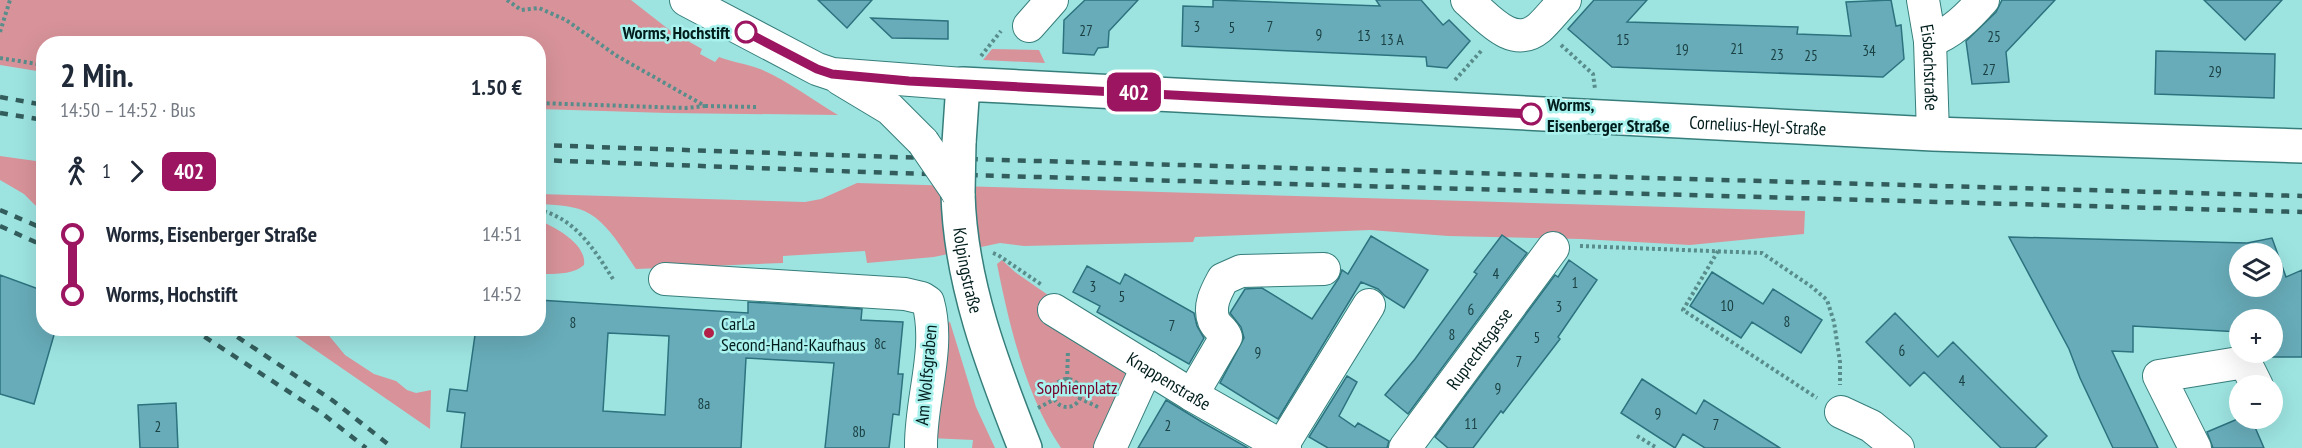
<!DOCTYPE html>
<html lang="de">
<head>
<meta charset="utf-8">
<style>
	:root { --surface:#fff; --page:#f6f6f7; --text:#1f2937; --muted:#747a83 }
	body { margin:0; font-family:"PT Sans Narrow",sans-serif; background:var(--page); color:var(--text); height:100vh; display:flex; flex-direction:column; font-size:22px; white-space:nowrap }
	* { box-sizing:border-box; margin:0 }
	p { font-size:20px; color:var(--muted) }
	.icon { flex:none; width:33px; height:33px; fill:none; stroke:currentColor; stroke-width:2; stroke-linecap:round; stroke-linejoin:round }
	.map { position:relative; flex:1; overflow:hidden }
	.sheet { position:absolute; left:36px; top:36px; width:510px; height:300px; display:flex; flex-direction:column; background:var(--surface); border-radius:24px; box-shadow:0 6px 24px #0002 }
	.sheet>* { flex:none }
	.badge { padding:0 12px; border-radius:9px; font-size:21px; line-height:39px }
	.buttons { position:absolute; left:2229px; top:243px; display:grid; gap:12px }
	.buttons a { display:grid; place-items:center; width:54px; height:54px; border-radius:50%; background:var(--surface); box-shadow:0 6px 24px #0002; font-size:30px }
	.map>.badge { position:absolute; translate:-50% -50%; box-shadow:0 0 0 3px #fff }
	.legs { display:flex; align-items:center; gap:9px; height:66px; padding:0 24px; font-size:20px }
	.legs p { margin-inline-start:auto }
	.overview { display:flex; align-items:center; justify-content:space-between; height:102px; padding:0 24px }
	h1 { font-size:33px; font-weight:800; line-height:45px }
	ul { padding:0 24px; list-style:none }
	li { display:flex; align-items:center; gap:21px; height:60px; font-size:22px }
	li i { display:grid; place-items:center; width:9px; height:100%; margin:0 8px; background:currentColor }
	li i::after { content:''; width:15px; height:15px; margin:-8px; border:4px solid; border-radius:50%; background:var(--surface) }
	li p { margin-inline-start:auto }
	li:first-child i { background:linear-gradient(#0000 50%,currentColor 0) }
	li:last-child i { background:linear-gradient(currentColor 50%,#0000 0) }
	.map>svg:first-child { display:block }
</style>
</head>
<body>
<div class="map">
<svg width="2302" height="448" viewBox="0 0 2302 448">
	<rect width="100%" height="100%" fill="#9de4e1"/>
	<!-- green -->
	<path fill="#d8939a" d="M0,0H631L672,32L702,49L700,54L715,62L719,57C732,62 747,64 760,69C788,81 812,100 838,115L667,113L539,109L538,44H44L43,72L0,65Z
		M992,49L1039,50L1045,63L983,60Z
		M0,156L43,162V210L35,205L24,194L0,180Z
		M857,183L1805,211L1804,234L1690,245L1581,239L1448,236L1370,230L1195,237L1193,242L1024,246L1000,243L934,257L867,263L865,251L783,256V263L636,269C624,252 609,225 590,214C576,205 555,205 539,204V194L805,202L821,199Z
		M539,220C556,228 587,244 584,265C573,275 553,274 539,274Z
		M1002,260L1015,272L1048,295L1038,314L1126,367L1128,374L1098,448H1061C1026,397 1009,324 997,264Z
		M950,322L976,407L995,448H972L973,440L930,438L940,326Z
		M285,329H316L326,332L345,355L374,374L396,381L407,390L416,393L431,390L430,429Z"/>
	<!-- building -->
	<path fill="#68acb9" stroke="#2c727f" stroke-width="1.5" fill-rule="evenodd" d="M818,0H872L847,28Z
		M1085,0H1138L1109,31L1108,47L1098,48L1094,55L1063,53L1064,20Z
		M1213,0L1380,6L1376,0H1421L1443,25L1449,20L1470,41L1447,68L1427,66L1426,57L1182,46L1183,6L1213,7Z
		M1594,0H1647L1627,22L1798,27L1797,34L1851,36L1846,2L1891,0L1896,26L1901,25L1904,59L1883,77L1612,67L1568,29Z
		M2002,0H2055L2006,52L2009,82L1972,84L1966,41L1996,12Z
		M2204,0H2282L2245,40Z
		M871,18L948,21V39L892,38Z
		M2156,51L2275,54L2274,98L2155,94Z
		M1502,235L1527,253L1408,414L1385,395L1415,359L1477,274L1474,272Z
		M1371,236L1428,270L1404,308L1385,296L1378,289L1361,282L1278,419L1220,383L1244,338L1241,327L1230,313L1245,289L1262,288L1312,319L1339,278L1342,270L1348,274Z
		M2009,237L2247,243L2272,238L2286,277L2302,270V357H2262L2260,352H2272V320H2240V332L2133,326V352L2112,351L2158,448H2113L2080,378L2069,349ZM2240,254H2272V286H2240Z
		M1569,260L1597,280L1558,337L1560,339L1503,413L1501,411L1473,448H1448L1435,437L1555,275L1558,277Z
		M1087,266L1120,284L1125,274L1194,313L1197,326L1204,338L1189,364L1097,312L1100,306L1073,292Z
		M1712,272L1763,304L1773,289L1822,320L1801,353L1752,322L1741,338L1690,306Z
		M0,275L44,291V328H56L34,404L0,394Z
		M538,300L748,313V302L862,309L861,320L903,322L898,374H903L899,415L893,414L889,448H825L834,363L746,358L741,448H461L465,413L447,411L450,389L467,391L476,328H538ZM608,333L669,336L665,415L603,411Z
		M1895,313L1938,357L1953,342L2047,436L2035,448H2001L1924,372L1910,386L1866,342Z
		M1347,376L1357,382L1339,416L1355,427L1358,423L1389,441L1387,448H1328L1309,437Z
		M1642,379L1696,414L1704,400L1780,448H1705L1683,434L1675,448L1621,413Z
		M1166,400L1202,422L1248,448H1138Z
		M176,403L178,448H140L138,405Z
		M2240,418H2251L2264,448H2213L2207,432Z"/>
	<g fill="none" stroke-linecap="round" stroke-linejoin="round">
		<!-- minor casing -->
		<g stroke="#367e7b" stroke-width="34">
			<g id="minor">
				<path d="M686,0L817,69L832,74L963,84"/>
				<path d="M1467,0C1487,17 1512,50 1539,28C1548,20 1556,9 1565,0"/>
				<path id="s1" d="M1923,0L1930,41L1933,134"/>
				<path d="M1029,26L1052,0"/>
				<path d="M1930,41C1952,33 1968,17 1983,0"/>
				<path d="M840,79L890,109L923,142"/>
				<path d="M665,279L905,294L922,298L928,302C941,349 920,400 921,448"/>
				<path id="s2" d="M1054,310L1192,395L1285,448"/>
				<path d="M1192,395L1226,337C1223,329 1217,328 1214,321C1208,306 1216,292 1223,279L1241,271L1324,269"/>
				<path d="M1841,412L1871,426L1898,448"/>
				<path d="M1282,446L1369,305"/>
				<path d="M1110,448L1147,367"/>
				<path id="s3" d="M1405,448L1553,248"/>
				<path d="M2195,448L2159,376L2245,362L2257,386"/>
			</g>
		</g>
		<!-- major casing -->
		<g stroke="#367e7b" stroke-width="36">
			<g id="major">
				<path id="s4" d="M959,143L963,84L1933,134L2302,146"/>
				<path id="s5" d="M958,193C960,282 993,367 1025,448"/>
			</g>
		</g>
		<!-- path -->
		<path stroke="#588d8b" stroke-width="4" stroke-dasharray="3 3" stroke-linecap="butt" d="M507,0L521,10L539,8L566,20L617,56L705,106L686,108L538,103
			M0,32L10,0
			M1561,45L1593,74L1595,89
			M981,56L1001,31
			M0,58L44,65
			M1455,80L1482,50
			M705,106L757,107
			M538,210C575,217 595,251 613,279
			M1580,246L1762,253L1812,287L1827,300L1834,322L1840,362V385
			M1718,251L1683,310L1817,398
			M993,253L998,255L1042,285
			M1053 393a14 14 0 1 1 28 0a14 14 0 1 1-28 0Z
			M1067,380L1068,350
			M1079,398L1100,408
			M1038,408L1055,399
			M1637,436L1657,448"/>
		<!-- minor -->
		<use href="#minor" stroke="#fff" stroke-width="32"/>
		<!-- major -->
		<use href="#major" stroke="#fff" stroke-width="33"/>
		<!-- rail -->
		<path stroke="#335d5c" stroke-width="4.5" stroke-dasharray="8 8" stroke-linecap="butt" d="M0,97L44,105
			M0,113L44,120
			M538,145L893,157L2302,196
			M538,160L893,173L2302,212
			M0,210L44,229
			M0,226L44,246
			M191,328L323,414L366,448
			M224,328L332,400L393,448"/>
		<!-- minor-bridge casing -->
		<g stroke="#367e7b" stroke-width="34" stroke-linecap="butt">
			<path id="minor-bridge" d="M923,142L958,193"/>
		</g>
		<!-- major-bridge casing -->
		<g stroke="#367e7b" stroke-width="36" stroke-linecap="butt">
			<path id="major-bridge" d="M958,193L959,143"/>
		</g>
		<!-- minor-bridge -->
		<use href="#minor-bridge" stroke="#fff" stroke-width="32"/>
		<!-- major-bridge -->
		<use href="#major-bridge" stroke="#fff" stroke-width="33"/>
	</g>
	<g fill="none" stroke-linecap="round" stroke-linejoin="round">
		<!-- line-1 casing -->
		<g stroke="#fff" stroke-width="14">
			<path id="line-1" d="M746,32L817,69L832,74L909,81L1531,114"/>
		</g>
		<!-- line-1 -->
		<use href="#line-1" stroke="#9c1561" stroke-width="9"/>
	</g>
	<!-- markers -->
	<g fill="#fff" stroke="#9c1561" stroke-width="3">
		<circle cx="746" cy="32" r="10"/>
		<circle cx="1531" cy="114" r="10"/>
	</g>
	<circle fill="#b32148" stroke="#aaf2ee" stroke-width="2" cx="709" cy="333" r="6"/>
	<g text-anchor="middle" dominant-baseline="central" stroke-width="5" stroke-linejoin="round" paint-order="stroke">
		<!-- number labels -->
		<g font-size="15" fill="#1a4143">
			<text x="1197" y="26">3</text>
			<text x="1270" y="26">7</text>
			<text x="1232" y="27">5</text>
			<text x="1086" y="30">27</text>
			<text x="1319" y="34">9</text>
			<text x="1364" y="35">13</text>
			<text x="1994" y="36">25</text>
			<text x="1392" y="39">13 A</text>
			<text x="1623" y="39">15</text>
			<text x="1737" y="48">21</text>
			<text x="1682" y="49">19</text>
			<text x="1869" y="50">34</text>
			<text x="1777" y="54">23</text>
			<text x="1811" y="55">25</text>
			<text x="1989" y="69">27</text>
			<text x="2215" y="71">29</text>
			<text x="1496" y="273">4</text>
			<text x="1575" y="282">1</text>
			<text x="1093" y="286">3</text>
			<text x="1122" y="296">5</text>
			<text x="1727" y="305">10</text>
			<text x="1559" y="306">3</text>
			<text x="1471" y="309">6</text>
			<text x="1787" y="321">8</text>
			<text x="573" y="322">8</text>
			<text x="1172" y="325">7</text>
			<text x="1452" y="334">8</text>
			<text x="1537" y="337">5</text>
			<text x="880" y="343">8c</text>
			<text x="1902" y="350">6</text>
			<text x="1258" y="352">9</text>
			<text x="1519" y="361">7</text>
			<text x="1962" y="380">4</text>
			<text x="1498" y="388">9</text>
			<text x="704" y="403">8a</text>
			<text x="1658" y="413">9</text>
			<text x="1471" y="423">11</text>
			<text x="1716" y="424">7</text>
			<text x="1168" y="425">2</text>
			<text x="158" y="426">2</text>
			<text x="859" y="431">8b</text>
		</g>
		<!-- stop labels -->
		<g font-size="18" font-weight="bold" fill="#001d1c" stroke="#aaf2ee" text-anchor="end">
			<text x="730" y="32">Worms, Hochstift</text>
			<text x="1547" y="104" text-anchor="start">Worms,<tspan x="1547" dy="21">Eisenberger Straße</tspan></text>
		</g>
		<!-- street labels -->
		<g font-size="18" fill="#001d1c" stroke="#aaf2ee">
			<text stroke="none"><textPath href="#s1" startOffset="68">Eisbachstraße</textPath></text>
			<text stroke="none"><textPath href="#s4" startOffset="855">Cornelius-Heyl-Straße</textPath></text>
			<text stroke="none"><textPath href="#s5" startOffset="78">Kolpingstraße</textPath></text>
			<text stroke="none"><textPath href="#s3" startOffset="124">Ruprechtsgasse</textPath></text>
			<text transform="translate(926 375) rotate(-85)">Am Wolfsgraben</text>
			<text stroke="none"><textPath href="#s2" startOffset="135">Knappenstraße</textPath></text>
		</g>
		<!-- poi labels -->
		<g font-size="18" fill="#001d1c" stroke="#aaf2ee" text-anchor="start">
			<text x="721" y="323">CarLa<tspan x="721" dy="21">Second-Hand-Kaufhaus</tspan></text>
		</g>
		<!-- park labels -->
		<g font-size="18" fill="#770329" stroke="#aaf2ee">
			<text x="1077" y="387">Sophienplatz</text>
		</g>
	</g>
</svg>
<div class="buttons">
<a><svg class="icon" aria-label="layers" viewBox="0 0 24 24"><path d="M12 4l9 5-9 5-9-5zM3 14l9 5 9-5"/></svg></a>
<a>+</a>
<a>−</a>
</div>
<b class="badge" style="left:1134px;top:92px;background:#9c1561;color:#fff">402</b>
<section class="sheet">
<div class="overview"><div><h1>2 Min.</h1><p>14:50 – 14:52 · Bus</p></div><b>1.50 €</b></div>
<div class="legs"><svg class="icon" aria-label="walk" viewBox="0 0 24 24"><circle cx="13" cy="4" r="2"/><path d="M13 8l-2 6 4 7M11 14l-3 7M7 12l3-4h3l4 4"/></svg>1<svg class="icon" aria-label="forward" viewBox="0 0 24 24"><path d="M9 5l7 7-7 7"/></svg><b class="badge" style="background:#9c1561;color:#fff">402</b></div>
<ul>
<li><i style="color:#9c1561"></i><b>Worms, Eisenberger Straße</b><p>14:51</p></li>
<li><i style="color:#9c1561"></i><b>Worms, Hochstift</b><p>14:52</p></li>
</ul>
</section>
</div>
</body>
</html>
